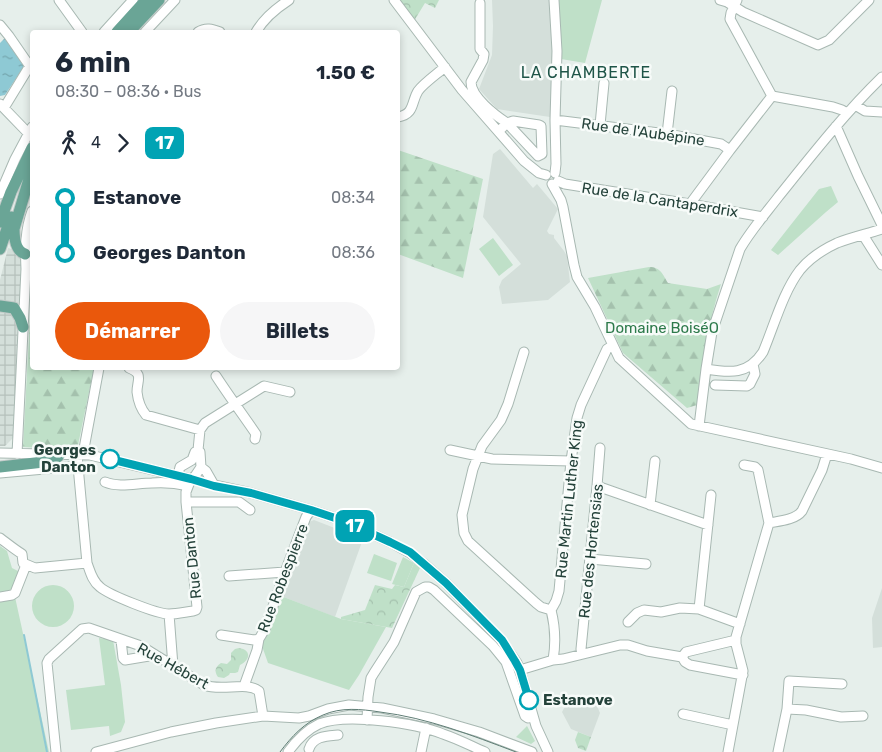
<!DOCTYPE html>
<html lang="fr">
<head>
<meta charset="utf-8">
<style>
	:root { --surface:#fff; --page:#f6f6f7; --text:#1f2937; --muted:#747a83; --accent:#ea580c }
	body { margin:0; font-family:Rubik,sans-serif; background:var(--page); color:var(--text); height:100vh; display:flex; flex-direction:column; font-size:19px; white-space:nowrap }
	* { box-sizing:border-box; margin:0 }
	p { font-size:16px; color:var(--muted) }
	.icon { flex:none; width:28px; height:28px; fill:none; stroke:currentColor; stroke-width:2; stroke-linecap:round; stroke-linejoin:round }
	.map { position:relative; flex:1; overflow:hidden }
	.sheet { position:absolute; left:30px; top:30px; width:370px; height:340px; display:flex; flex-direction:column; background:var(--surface); border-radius:5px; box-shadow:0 2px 8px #0003 }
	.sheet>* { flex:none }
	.badge { padding:0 10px; border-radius:8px; font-size:18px; line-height:32px }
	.map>.badge { position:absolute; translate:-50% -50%; box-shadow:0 0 0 2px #fff }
	.legs { display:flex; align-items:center; gap:8px; height:55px; padding:0 25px; font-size:16px }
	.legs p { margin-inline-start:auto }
	.headline { display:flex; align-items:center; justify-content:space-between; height:85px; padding:0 25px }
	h1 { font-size:28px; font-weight:700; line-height:38px }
	.button { display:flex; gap:10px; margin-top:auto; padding:10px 25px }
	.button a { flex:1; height:58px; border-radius:30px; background:var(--accent); color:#fff; font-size:20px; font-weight:700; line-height:58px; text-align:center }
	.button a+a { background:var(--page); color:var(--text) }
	ul { padding:0 25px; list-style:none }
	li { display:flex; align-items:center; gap:18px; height:55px; font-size:19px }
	li i { display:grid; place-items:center; width:8px; height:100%; margin:0 6px; background:currentColor }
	li i::after { content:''; width:12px; height:12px; margin:-6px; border:4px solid; border-radius:50%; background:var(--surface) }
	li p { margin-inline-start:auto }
	li:first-child i { background:linear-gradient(#0000 50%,currentColor 0) }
	li:last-child i { background:linear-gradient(currentColor 50%,#0000 0) }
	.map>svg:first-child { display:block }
</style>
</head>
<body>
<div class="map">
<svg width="882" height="752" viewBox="0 0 882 752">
	<defs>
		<pattern id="industrial-grid" width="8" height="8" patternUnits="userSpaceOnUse" patternTransform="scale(1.25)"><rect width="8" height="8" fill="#d4dfda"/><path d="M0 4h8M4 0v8" fill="none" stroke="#b6c1bc"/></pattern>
		<pattern id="forest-firs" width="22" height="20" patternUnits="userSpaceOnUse" patternTransform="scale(1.25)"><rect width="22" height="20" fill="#bfe0c8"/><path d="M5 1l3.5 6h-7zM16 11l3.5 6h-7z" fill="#a4c1ad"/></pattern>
		<pattern id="park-crowns" width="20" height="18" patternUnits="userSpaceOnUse" patternTransform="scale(1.25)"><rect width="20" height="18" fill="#bfe0c8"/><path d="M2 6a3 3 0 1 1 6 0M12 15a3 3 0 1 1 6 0" fill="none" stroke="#a4c1ad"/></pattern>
		<pattern id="water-ripples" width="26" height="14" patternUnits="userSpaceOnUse" patternTransform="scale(1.25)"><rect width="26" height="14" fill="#8ec9d4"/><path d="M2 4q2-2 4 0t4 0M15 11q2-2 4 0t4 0" fill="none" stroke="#74a5ad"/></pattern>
	</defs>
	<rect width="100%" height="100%" fill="#e6efeb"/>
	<!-- built -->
	<path fill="#d4dfda" d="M492,0H551L554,59L550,117L497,109L479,89L492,55L493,26Z
		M500,149L533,188L537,184L558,209L547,231L549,234L554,235V238L564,251L567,256L570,282L548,300L502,304L499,287L502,280L521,264L483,217L493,154Z
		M314,520L363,539L335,617L281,596L309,522Z
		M882,588V647L873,648L872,618Z
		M581,694L583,699L588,697L590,701L594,699L600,713L591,737L571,729L562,712L568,701Z"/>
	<!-- industrial -->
	<path fill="url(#industrial-grid)" d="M8,248L16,250L24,266L18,325L13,438L5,446H0V280Z"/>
	<!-- green -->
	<path fill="#bfe0c8" d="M557,0H602L585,63L561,59Z
		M831,186L838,202L826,212L778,255L771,250L819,189Z
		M493,238L513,265L499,276L479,249Z
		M0,546L7,551L12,568L20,572C16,583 13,592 0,594Z
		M374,554L397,563L391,581L367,573Z
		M403,557L414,563L404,587L392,584Z
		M32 606a21 21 0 1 1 42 0a21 21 0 1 1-42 0Z
		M281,596L341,619L386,627L359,675L349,690L268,663L262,646Z
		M15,597L49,752H0V599Z
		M99,638L113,640L121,685L125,722L121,732L110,736L109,726L71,730L66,690L105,685Z
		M527,726L535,741L531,744L516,737Z"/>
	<!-- forest -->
	<path fill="url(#forest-firs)" d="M398,150L483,179L463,278L398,254Z
		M649,267C661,267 663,275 668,283L707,289L721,284C708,324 701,363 697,405L687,408L623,353L588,278Z
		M32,279V368H94L77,450L23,447Z"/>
	<!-- park -->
	<path fill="url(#park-crowns)" d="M400,0H439L435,8L425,3L414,21Z
		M414,563L420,568L392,628L341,619V617L365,610L375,585L392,589L395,585L404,587Z
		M239,648C252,650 250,660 240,665L238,672L235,673H230L229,675L224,678L218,677C214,671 215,667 221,663L227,664L231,660V653L235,649Z
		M578,732L591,737L586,751L578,748L575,740Z"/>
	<!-- water -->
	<path fill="url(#water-ripples)" d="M5,38L24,64L23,68L5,95L0,96V43Z"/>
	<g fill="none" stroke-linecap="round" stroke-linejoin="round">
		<!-- stream -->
		<path stroke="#8ec9d4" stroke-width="2" d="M24,635L47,752"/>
		<!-- minor casing -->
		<g stroke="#a8b8b2" stroke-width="11">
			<path id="minor" d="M59,0L82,32
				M394,0L462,90L524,161L539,173L546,175
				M554,0L557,51L555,120L556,164L555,173
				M720,0L727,2L743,12L818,45L829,40L869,0
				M737,0L731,13L730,19L772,96
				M480,3V49L484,54L483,60L471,82C471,97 495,115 507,123L499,131
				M0,25L9,36L29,65V67L4,108
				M104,32L133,0
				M145,32L175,0
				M198,32C206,27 212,29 220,32
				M256,32C264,18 275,9 289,0
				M772,96L833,107L842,110L847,113
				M0,104L29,134
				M855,105L865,111L882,112
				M398,117C415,114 411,102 418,91C424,83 437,74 445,67
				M555,120L667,134L721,144L730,150
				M513,121L539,125L541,126L542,154L538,156L507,123Z
				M600,125L604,83
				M836,126L858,176L882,225
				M667,134L672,91
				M558,181L565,184L690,204L763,217
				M552,184L561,200L563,207L574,265L577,277L595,307L619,358L691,424L851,459L882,468
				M0,194L15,159L32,127
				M690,204L730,150L772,96
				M863,235L882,265
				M524,352L508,404L501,420L482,446L473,469L462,515L464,533L468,541L536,603L541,607L551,610
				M129,368C144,374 137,380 137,392C138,401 141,409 146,415L200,430
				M706,369C730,373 748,375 763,352C774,326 783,292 800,270C809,259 824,249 837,243C852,237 867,234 882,229
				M216,376C229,396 243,415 256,434L255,439
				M715,385L747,386L750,384L755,374L753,364
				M699,426L706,369L712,332L740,249C751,230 766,213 779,196C812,155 844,114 882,77
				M198,450L200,452L201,467L206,471L214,485
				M450,450L492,459L571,461
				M0,453L90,455L191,479L214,485L251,493L311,510L344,521L390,542L410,553L423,563L446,583L501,640L517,663L520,670L536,726L548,752
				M17,454L26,269C25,249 25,230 32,211
				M83,454L99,368
				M77,455L87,563C90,571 92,581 100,587C109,595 157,614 169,614C177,614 185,612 193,611L196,610L197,607L186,502V492L191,479L195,476L201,467
				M744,465L755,467L758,470L769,523
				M0,473L78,466
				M178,475L180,467L192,460L195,452L198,450L200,430L205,423L264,386L290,392
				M105,482C119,488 137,483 152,483C164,482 176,483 188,486
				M597,486L708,525
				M186,502H239L250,510
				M650,505L655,461
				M0,538C8,544 14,549 22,554L23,563L35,568L87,563
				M590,559L646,564
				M229,576L285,572
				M0,597L12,595L15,593L26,565
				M699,609L711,495
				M169,614L173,666
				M628,622L637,613L644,610L661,612L680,608L699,609L740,624
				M221,635L254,640L259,639L265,629L285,572L306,517L311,510
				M121,640L123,658L125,660L155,655
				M582,654L581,649L597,486L600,448
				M682,657L685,662L690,665L743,675
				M682,657L686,652L736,640
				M553,660C556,643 555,626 551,610L556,601L559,591L571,461L577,418L581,405L607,349L613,345
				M520,670L553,660L563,659L620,645H628L647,651L682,657
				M244,686L257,650L259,639
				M787,709L806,710L841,717L863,716
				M683,714L733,725
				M367,720L368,697L371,678L374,673L394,642L416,592L425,587H429L434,590L493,646L506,662L525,716L528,718L533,716
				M309,749C313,736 327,736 338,735
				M56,752L47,663L49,659L82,629L89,628L141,646L204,685C222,692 246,681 259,691L263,716
				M96,752L171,732L216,723L263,716L299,718L309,716L328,709L349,705L382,708L434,719L479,732L532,752
				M288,752C296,741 306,730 319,724C346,713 416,723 443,734C458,739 471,746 485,752
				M421,752L426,728
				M728,752L743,671L736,644V637L769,523C780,521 795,520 802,511L822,470L827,454
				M778,752L787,709L789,681L842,684"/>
		</g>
		<!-- major casing -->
		<g stroke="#c2cac8" stroke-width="13">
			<path id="major" d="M117,32L146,0
				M129,32L159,0
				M0,222L11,192L32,148
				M0,249L11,217
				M25,254C16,251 14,238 14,229L32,169
				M0,306L14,308L20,318L23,327
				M0,467L52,461L56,459L60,454"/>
		</g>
		<!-- minor -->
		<use href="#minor" stroke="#fff" stroke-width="9"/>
		<!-- major -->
		<use href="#major" stroke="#6aa596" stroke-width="11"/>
		<!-- tram -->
		<path stroke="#5f7d75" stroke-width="1" d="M280,752C292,736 304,723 323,715C341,707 361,709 380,712C428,718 471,735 516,752"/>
	</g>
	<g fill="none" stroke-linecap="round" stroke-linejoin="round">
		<!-- line-1 casing -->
		<g stroke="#fff" stroke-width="11">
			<path id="line-1" d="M110,459L191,479L214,486L251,493L311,510L344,521L390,542L410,552L446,583L502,640L515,661L520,670L529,700"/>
		</g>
		<!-- line-1 -->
		<use href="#line-1" stroke="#00a3b4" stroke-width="8"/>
	</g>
	<!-- markers -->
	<g fill="#fff" stroke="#00a3b4" stroke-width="2.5">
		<circle cx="110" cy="459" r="9"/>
		<circle cx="529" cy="700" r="9"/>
	</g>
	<g text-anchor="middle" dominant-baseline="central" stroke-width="5" stroke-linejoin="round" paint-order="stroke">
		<!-- street labels -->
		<g font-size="15" fill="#24423a" stroke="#f7fbf9">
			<text transform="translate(643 132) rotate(8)">Rue de l'Aubépine</text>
			<text transform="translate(660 200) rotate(9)">Rue de la Cantaperdrix</text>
			<text transform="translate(569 499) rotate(-84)">Rue Martin Luther King</text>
			<text transform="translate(591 551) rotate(-84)">Rue des Hortensias</text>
			<text transform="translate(192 558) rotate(-96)">Rue Danton</text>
			<text transform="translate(283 578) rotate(-69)">Rue Robespierre</text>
			<text transform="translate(173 666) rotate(29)">Rue Hébert</text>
		</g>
		<!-- park labels -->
		<g font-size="15" fill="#2d7a4b" stroke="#f7fbf9">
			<text x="662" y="328">Domaine BoiséO</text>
		</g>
		<!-- stop labels -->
		<g font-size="15" font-weight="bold" fill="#24423a" stroke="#f7fbf9" text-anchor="end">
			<text x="96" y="450">Georges<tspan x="96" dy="17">Danton</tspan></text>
			<text x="543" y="700" text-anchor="start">Estanove</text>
		</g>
		<!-- neighbourhood labels -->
		<g font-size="16" letter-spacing="1" fill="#1f5548" stroke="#f7fbf9">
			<text x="586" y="72">LA CHAMBERTE</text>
		</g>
	</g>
</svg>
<b class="badge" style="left:355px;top:526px;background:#00a3b4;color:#fff">17</b>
<section class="sheet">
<div class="headline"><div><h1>6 min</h1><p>08:30 – 08:36 · Bus</p></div><b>1.50 €</b></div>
<div class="legs"><svg class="icon" aria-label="walk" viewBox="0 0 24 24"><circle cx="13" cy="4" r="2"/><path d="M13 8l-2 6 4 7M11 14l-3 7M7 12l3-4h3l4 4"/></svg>4<svg class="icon" aria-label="forward" viewBox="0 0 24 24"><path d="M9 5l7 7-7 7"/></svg><b class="badge" style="background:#00a3b4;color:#fff">17</b></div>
<ul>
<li><i style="color:#00a3b4"></i><b>Estanove</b><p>08:34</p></li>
<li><i style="color:#00a3b4"></i><b>Georges Danton</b><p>08:36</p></li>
</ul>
<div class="button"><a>Démarrer</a><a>Billets</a></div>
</section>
</div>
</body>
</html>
